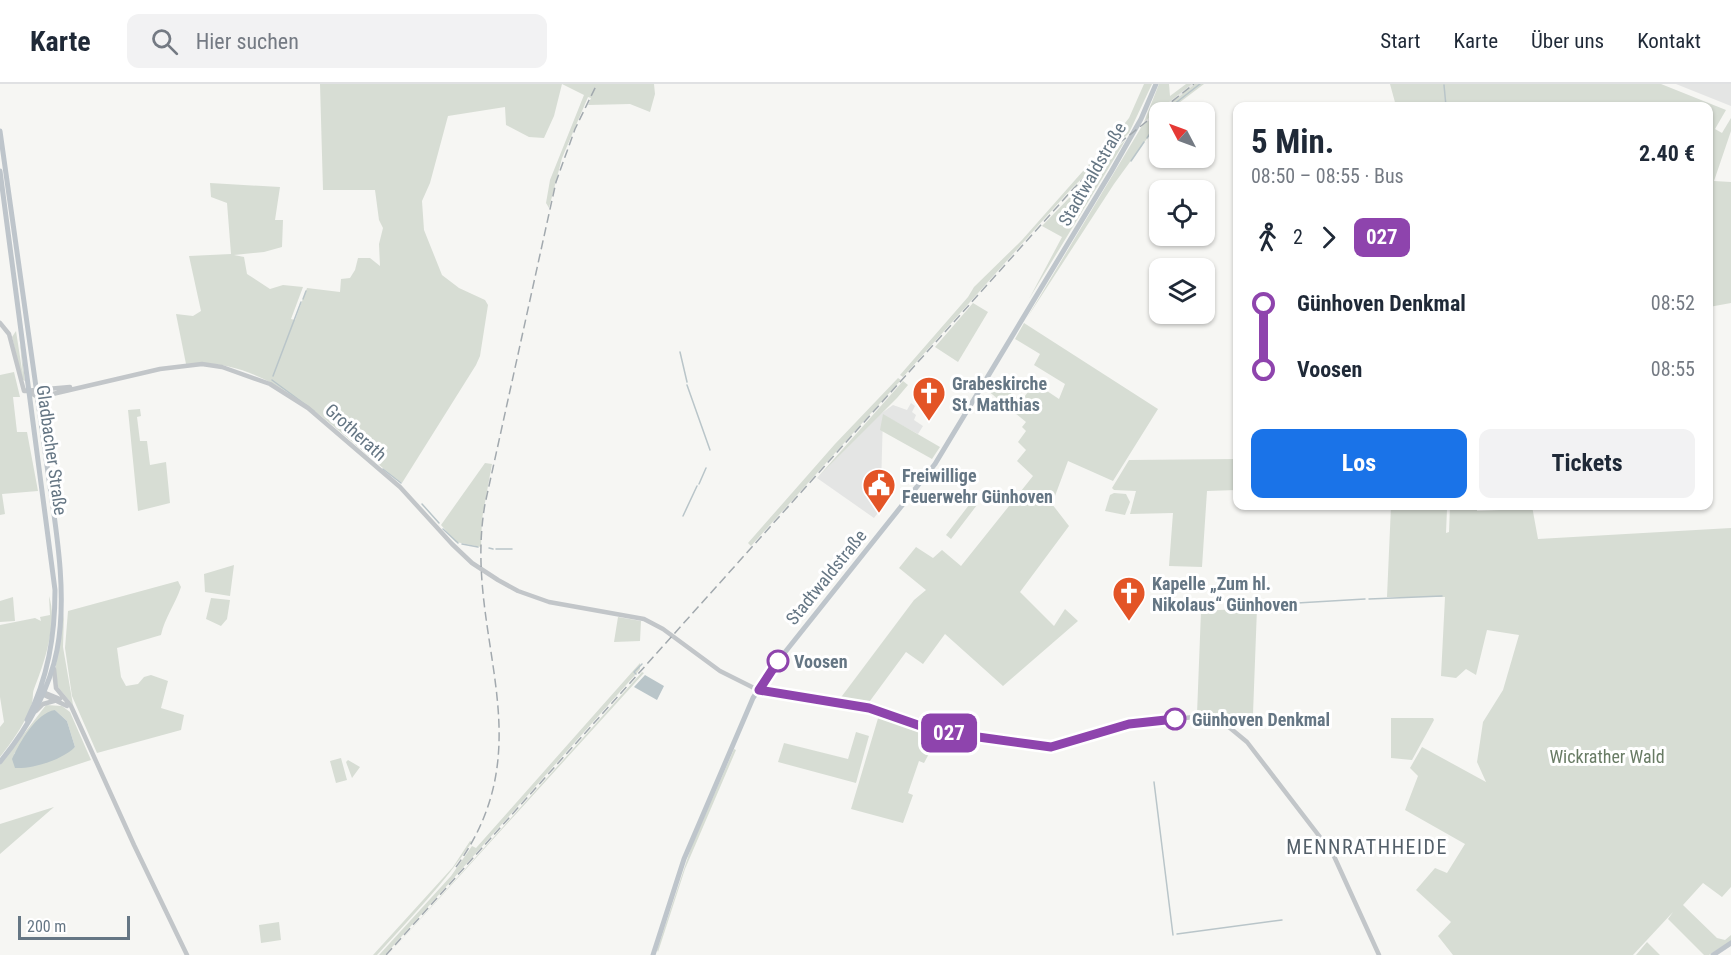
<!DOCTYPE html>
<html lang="de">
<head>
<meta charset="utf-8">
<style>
	:root { --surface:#fff; --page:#f2f2f3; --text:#1f2937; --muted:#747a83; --line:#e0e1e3; --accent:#1a73e8 }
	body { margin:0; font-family:"Roboto Condensed",sans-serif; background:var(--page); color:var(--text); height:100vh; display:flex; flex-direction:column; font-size:22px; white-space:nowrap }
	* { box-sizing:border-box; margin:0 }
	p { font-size:20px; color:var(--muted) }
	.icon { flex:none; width:33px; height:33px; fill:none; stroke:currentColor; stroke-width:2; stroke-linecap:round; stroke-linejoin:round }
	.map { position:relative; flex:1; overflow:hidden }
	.sheet { position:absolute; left:1233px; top:18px; width:480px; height:408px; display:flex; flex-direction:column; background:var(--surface); border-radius:12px; box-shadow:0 2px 4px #0004 }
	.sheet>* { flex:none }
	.badge { padding:0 12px; border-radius:9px; font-size:21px; line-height:39px }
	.needle { width:39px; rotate:311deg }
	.tools { position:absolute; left:1149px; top:18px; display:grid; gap:12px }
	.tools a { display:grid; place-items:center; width:66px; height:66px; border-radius:12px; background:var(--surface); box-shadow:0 2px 4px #0004; font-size:30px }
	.scale { position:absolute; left:18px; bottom:15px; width:112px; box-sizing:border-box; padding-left:6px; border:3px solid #657684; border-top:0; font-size:16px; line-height:21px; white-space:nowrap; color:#657684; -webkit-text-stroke:4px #fff; paint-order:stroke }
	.map>.badge { position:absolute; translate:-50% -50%; box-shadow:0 0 0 3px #fff }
	.legs { display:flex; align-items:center; gap:9px; height:66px; padding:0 18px; font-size:20px }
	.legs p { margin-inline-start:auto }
	.headline { display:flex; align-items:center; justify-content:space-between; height:102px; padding:0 18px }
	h1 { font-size:33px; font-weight:700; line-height:45px }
	.button { display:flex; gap:12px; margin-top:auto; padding:12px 18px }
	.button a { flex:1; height:69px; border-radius:12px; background:var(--accent); color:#fff; font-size:24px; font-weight:700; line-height:69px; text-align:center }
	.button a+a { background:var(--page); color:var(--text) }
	ul { padding:0 18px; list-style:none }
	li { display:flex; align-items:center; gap:21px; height:66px; font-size:22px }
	li i { display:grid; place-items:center; width:9px; height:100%; margin:0 8px; background:currentColor }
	li i::after { content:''; width:15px; height:15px; margin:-8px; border:4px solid; border-radius:50%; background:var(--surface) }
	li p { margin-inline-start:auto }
	li:first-child i { background:linear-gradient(#0000 50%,currentColor 0) }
	li:last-child i { background:linear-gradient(currentColor 50%,#0000 0) }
	header { display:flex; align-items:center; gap:36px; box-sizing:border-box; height:84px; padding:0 30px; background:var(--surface); border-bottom:2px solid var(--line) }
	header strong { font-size:28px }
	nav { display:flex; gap:33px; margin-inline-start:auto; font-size:21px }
	.search { width:420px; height:54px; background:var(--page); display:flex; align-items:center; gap:15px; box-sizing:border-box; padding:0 21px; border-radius:12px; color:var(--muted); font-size:22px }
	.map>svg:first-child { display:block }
</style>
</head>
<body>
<header>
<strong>Karte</strong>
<div class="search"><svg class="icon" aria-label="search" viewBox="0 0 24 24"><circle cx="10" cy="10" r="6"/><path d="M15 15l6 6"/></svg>Hier suchen</div>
<nav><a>Start</a><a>Karte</a><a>Über uns</a><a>Kontakt</a></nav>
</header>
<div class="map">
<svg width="1731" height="871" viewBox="0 0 1731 871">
	<rect width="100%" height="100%" fill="#f6f6f3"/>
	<!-- built -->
	<path fill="#e4e5e4" d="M1192,0H1195L1142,42L1144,38Z
		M1676,0H1731V22Z
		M911,319L915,322L912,328L916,331L914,336L923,342L918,350L883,331L881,403L886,410L879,417L884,421L874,434L817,394L879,331L893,321L907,326Z"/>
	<!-- green -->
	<path fill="#d7ddd4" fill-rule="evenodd" d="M320,0H562L554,32L544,54L529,53L506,41L505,23L448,32L430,99L422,117L424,146L442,191L459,204L485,216L488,221L480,272L476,281L402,399C339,352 273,271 186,280L176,230L193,232L201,227L189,172L231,170L227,119L211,113L210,99L280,103L275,136H283L282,163L264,168L234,171L244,173L247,190L270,205L283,201L303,203L291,235L295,236L307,204L340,208L341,195L350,194L355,186L358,174H370L380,182L379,160L383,144L379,136L375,106H323Z
		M562,0H654L655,10L650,28L630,20L588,21L591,14L588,13L562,74L549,124L546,119L550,96L584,11Z
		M1144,0H1152L1129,49L1071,105L903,293L900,291L968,213L974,203L1022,156L1121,44L1129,34Z
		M1159,0H1169L1170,12L1186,0H1192L1144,38Z
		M1195,0H1204L1167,28H1160L1159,38L1114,100L1027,234L1142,42Z
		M1390,0H1661L1726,26L1715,45L1722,49L1731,34V47L1714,97L1731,98V219L1709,223L1708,22H1396Z
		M1126,55L1122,62L1029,215L1062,153L1042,142Z
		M973,219L988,228L958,278L935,263Z
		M1024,239L1158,325L1113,397L1068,377L1052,420L1069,442L1020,508L1054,542L1065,525L1078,537L1003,602L945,550L923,580L906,568L867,621L839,616L914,516L926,506L899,484L916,463L933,474L942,466L961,482L1033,392L1017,377L1026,366L1018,358L1026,347L1022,343L1026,338L987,306L993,296L1021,317L1035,299L1059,315L1065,300L1034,281L1040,270L1015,255Z
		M16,247L23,292L19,247L25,297L22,295L12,253Z
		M14,288L20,313H13L17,348H27L38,407L2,410L5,430L0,431V291Z
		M898,294L901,296L751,462L748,459L835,360Z
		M903,297L908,301L897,314L817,394Z
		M140,325L141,332L137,333L140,357H147L150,381L166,378L170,419L138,427L128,326Z
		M883,330L940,363L932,375L880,346Z
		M1237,375V406L1207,407L1202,483L1169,482L1173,429L1130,430L1136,407L1114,406L1112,404L1129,376Z
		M485,379L492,380L482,435L481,463L456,458L441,441Z
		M1114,409L1126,410L1130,418L1125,431L1105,427L1110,411Z
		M972,417L977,421L951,455L946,451Z
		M1391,422H1421V425H1447L1446,449L1449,448L1450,422H1477V427L1501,426V422H1532L1538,455L1731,444V803L1722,813L1703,799L1683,821L1717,854L1725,856L1731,851V857L1709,871H1704L1668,835L1673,828L1633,871H1453L1438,852L1451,838L1416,806L1435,784L1447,789L1465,760L1405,726L1418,692L1410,684L1422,663L1486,698L1477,678L1483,638L1503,606L1519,551L1487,546L1476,591L1466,585L1456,594L1441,592L1445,513H1387Z
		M234,481L230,512L205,508L204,490Z
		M178,497L181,503C175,521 165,533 161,551L117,564L121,593L126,602L138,600L144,593L151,591L168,597L161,624L184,631L181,646L97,669L72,612L65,564L68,527Z
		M49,512C58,539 44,580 34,605C32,609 34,617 30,626C22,643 12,658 0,673V643L4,638L0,613V541L35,534L41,537L40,533L50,531Z
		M13,513L15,537L0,538V517Z
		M211,514L230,516L227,535L221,542L206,535Z
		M1257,524L1253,630H1228L1221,635L1197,630L1201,527Z
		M64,529L63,563L73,621L58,603L55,587Z
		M618,533L641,537L640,557L614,558Z
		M640,579V585L635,591L385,871H379L451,792L472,762L476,764Z
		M642,588L644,589L388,871Z
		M46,621L62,622L70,628L91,676L0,706V681ZM55,626L67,637L75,663L59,673L31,682L14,670Z
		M879,631L938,653L924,679L919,677L908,709L913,711L903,739L851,725Z
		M1391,634H1433L1434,636L1412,676L1391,674Z
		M856,648L869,652L856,699L778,678L784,659L848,675Z
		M734,665L736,666L685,785L658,868L657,866L692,761Z
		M341,674L347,696L336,699L330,677Z
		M348,676L360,683L352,694L346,678Z
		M54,723L0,770V740Z
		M470,757L472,758C445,799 410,834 377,871H373L453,783Z
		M279,838L281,856L261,859L259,841Z
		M1647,858L1660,871H1636Z"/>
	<!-- water -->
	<path fill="#b9c5c9" d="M645,591L664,602L657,616L634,603Z
		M55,626L67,637L75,663C62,676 33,685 15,684L12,675C20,658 36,629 55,626Z"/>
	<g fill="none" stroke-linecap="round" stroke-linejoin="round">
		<!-- stream -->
		<path stroke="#b9c5c9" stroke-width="1.5" d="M1444,1L1446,22
			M1164,28L1200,0
			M1147,54L1160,35
			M1131,77L1144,58
			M303,215L306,207
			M680,268L687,298
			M273,292L301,218
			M272,296L314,327
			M687,301L710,366
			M383,385L401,399
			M699,400L706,384
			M422,420L439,439
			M683,432L697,402
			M443,445L458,459
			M462,460L478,463
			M489,464L493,465
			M496,465H512
			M1369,515L1442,512
			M1297,519L1365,515
			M1259,521L1293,519
			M636,590L634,588L642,580
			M1154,698L1173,851
			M1177,850L1282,836"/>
		<!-- minor -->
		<path stroke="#c2c6c9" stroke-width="4.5" d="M0,239L9,250L24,307L70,303
			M29,308L38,313L44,312L160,285L202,280L222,283L270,300L308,324L400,403L452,460L472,479L498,496L518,507L549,518L644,535L663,545L720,587L758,606L869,624L935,647L1051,663L1129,640L1194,633L1210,634L1224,639L1247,658L1333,770L1379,871
			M54,585L56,604L71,622L134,761L187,871
			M43,608L60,615
			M40,609L67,622
			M36,627L43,620L54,617"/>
		<!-- major -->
		<path stroke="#bec5cb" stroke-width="5" d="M0,47C15,154 30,260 45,367C53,429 69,504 57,566C49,608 27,645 0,678
			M0,87L55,506C55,552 48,594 27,636
			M653,871L684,775L753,614L778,577L935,380L1111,88L1141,35L1156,0
			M1713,871L1731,859"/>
		<!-- rail -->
		<path stroke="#a2a9ae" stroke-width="1.5" stroke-dasharray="9 4.5" stroke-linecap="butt" d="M456,783C547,658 462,551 485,420L556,98L575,45L597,0
			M386,871L1074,104L1122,57L1194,0"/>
	</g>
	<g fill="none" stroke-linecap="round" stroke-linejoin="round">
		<!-- line-1 casing -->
		<g stroke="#fff" stroke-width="14">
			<path id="line-1" d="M778,577L759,606L869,624L935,647L1051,663L1129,640L1175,635"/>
		</g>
		<!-- line-1 -->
		<use href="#line-1" stroke="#8e44ad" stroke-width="9"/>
	</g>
	<!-- icons -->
	<defs>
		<g id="church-pin" transform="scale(1.725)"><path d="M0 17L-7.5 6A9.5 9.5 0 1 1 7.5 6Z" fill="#e35426" stroke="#fff"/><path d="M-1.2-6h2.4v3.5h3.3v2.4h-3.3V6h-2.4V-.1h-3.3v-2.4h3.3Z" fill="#fff"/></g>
		<g id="civic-pin" transform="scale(1.725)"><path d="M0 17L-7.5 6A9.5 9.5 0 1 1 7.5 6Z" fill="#e35426" stroke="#fff"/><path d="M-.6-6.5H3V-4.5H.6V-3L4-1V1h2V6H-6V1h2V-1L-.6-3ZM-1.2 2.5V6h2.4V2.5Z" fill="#fff"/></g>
	</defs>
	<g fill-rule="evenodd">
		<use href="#church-pin" x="929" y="309"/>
		<use href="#civic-pin" x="879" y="401"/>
		<use href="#church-pin" x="1129" y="509"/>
	</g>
	<!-- markers -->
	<g fill="#fff" stroke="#8e44ad" stroke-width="3">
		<circle cx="778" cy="577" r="10"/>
		<circle cx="1175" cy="635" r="10"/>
	</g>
	<g text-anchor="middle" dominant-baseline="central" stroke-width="6" stroke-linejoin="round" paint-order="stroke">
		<!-- street labels -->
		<g font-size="18" fill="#657684" stroke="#fff">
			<text transform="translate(1092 90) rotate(-60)">Stadtwaldstraße</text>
			<text transform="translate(356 348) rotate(42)">Grotherath</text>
			<text transform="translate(52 366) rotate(82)">Gladbacher Straße</text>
			<text transform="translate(826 493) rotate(-51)">Stadtwaldstraße</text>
		</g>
		<!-- poi labels -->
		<g font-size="18" font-weight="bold" fill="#657684" stroke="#fff" text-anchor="start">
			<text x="952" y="299">Grabeskirche<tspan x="952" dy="21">St. Matthias</tspan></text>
			<text x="902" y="391">Freiwillige<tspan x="902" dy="21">Feuerwehr Günhoven</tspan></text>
			<text x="1152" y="499">Kapelle „Zum hl.<tspan x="1152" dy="21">Nikolaus“ Günhoven</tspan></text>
		</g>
		<!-- stop labels -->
		<g font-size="18" font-weight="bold" fill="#657684" stroke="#fff" text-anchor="start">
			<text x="794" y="577">Voosen</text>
			<text x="1192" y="635">Günhoven Denkmal</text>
		</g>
		<!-- park labels -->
		<g font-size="18" fill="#687b64" stroke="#fff">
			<text x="1607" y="672">Wickrather Wald</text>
		</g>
		<!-- neighbourhood labels -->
		<g font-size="20" letter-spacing="1.5" fill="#535f69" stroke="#fff">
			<text x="1367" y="763">MENNRATHHEIDE</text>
		</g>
	</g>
</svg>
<div class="tools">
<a><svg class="needle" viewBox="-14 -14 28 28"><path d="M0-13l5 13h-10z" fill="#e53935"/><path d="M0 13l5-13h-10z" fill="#747a83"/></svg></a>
<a><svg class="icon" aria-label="locate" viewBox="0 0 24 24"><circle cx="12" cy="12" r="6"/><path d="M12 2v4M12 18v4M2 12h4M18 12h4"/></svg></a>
<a><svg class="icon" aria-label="layers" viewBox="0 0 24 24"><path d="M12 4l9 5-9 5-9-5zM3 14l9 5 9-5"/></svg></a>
</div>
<div class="scale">200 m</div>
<b class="badge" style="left:949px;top:649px;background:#8e44ad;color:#fff">027</b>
<section class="sheet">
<div class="headline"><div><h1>5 Min.</h1><p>08:50 – 08:55 · Bus</p></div><b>2.40 €</b></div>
<div class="legs"><svg class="icon" aria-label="walk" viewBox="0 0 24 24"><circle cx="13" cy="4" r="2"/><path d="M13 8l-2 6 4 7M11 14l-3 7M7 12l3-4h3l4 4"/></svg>2<svg class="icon" aria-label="forward" viewBox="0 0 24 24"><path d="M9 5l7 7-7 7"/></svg><b class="badge" style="background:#8e44ad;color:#fff">027</b></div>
<ul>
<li><i style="color:#8e44ad"></i><b>Günhoven Denkmal</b><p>08:52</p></li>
<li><i style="color:#8e44ad"></i><b>Voosen</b><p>08:55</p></li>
</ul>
<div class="button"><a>Los</a><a>Tickets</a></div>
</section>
</div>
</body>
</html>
